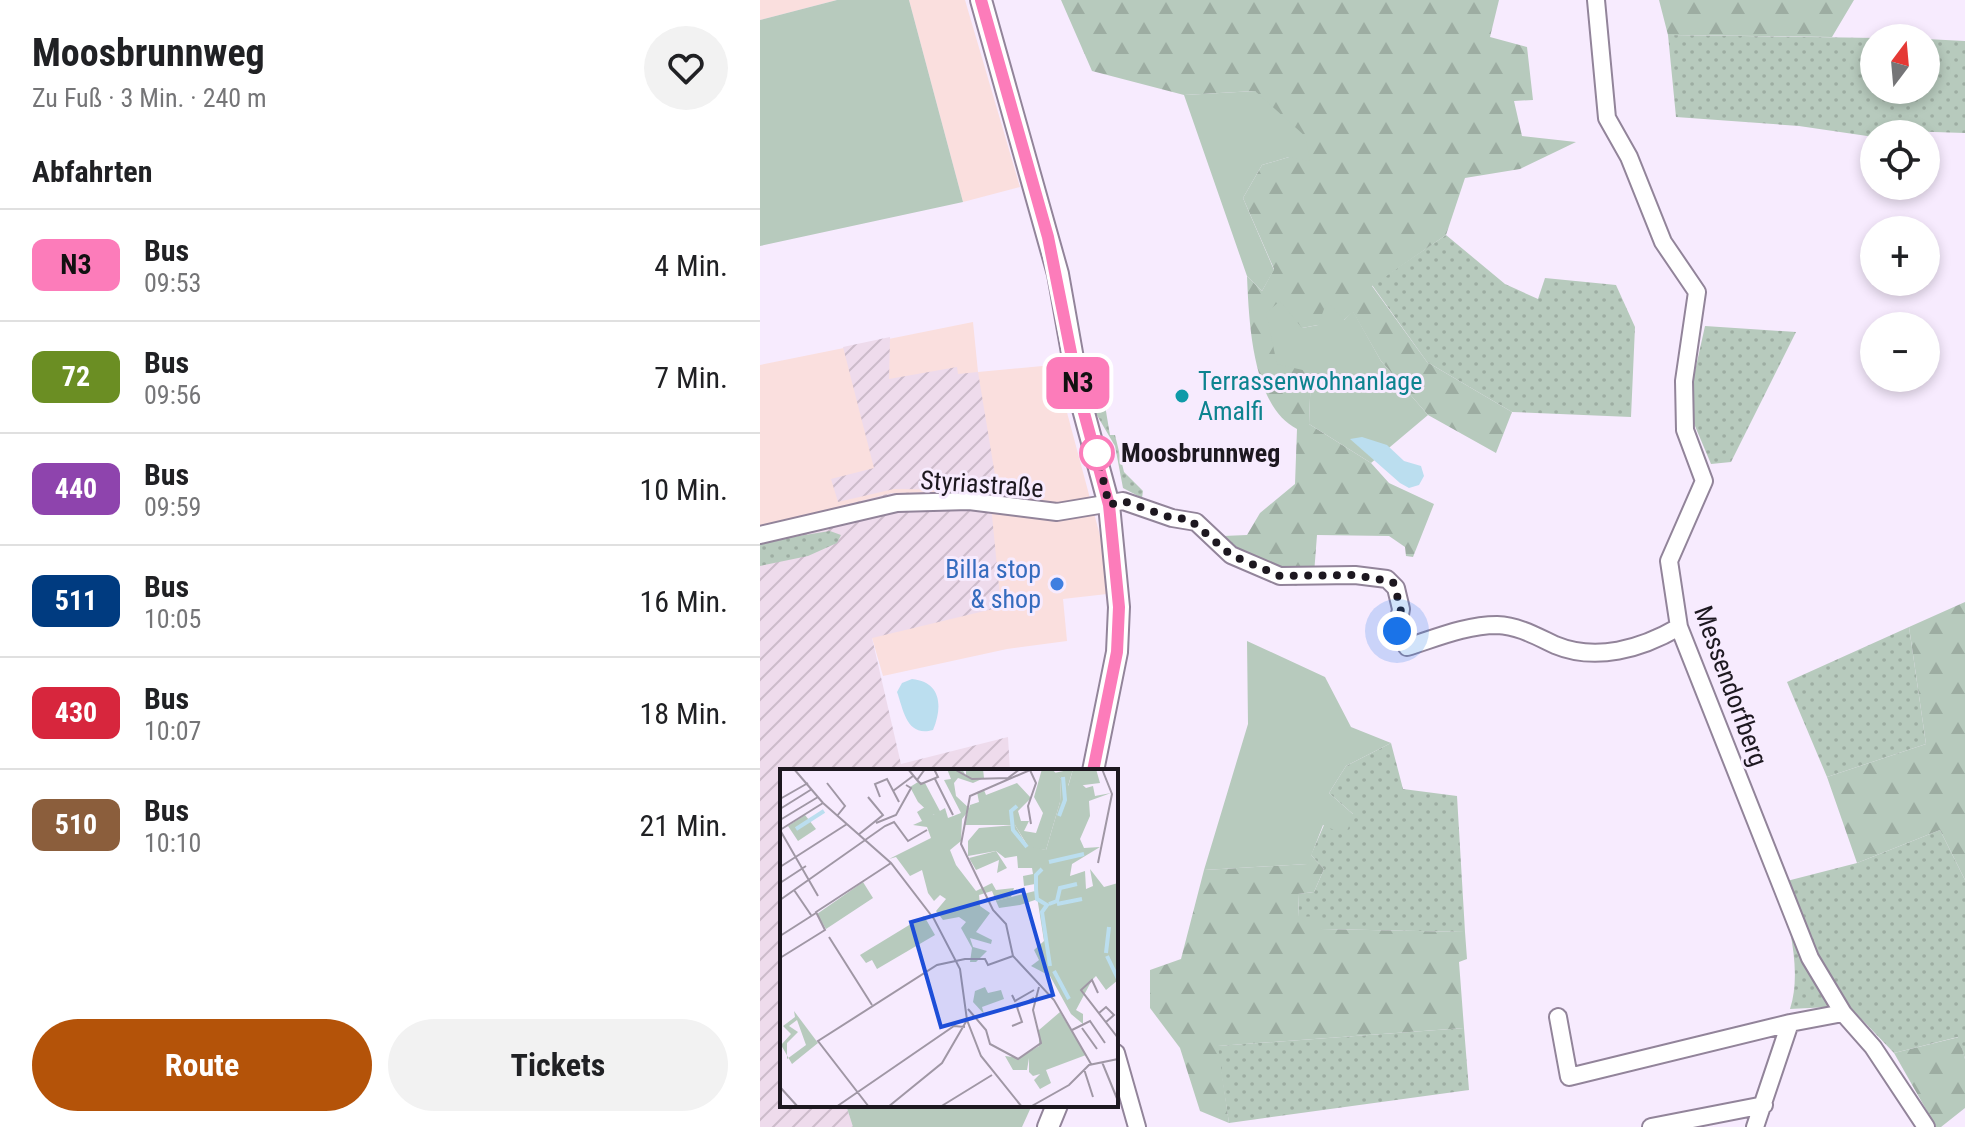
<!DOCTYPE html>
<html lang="de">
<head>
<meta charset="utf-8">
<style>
	:root { --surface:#fff; --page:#f2f2f2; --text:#202124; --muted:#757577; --line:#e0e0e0; --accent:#b45309 }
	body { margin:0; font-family:"Roboto Condensed",sans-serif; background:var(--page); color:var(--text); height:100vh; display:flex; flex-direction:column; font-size:30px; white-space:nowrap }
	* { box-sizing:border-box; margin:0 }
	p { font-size:26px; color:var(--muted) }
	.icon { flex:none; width:44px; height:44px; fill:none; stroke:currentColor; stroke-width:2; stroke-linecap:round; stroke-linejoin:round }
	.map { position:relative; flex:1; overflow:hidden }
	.sheet { display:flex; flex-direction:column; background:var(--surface); width:760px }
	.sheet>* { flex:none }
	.badge { padding:0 16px; border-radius:12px; font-size:28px; line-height:52px }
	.needle { width:52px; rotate:16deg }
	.tools { position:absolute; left:1100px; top:24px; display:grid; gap:16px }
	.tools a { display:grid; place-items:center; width:80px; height:80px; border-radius:50%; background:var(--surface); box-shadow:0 4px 12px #0003; font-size:40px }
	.you { position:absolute; width:40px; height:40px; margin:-20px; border:6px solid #fff; border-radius:50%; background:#1a73e8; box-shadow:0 0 0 12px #1a73e833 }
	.map>.badge { position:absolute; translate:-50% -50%; box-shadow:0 0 0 4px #fff }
	h2 { padding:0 32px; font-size:30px; line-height:72px }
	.round { display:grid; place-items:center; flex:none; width:84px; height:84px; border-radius:42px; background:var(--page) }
	.overview { display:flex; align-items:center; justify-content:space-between; height:136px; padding:0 32px }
	h1 { font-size:38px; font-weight:700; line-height:60px }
	.cta { display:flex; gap:16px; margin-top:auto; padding:16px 32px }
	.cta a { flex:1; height:92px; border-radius:48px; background:var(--accent); color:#fff; font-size:32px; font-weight:700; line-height:92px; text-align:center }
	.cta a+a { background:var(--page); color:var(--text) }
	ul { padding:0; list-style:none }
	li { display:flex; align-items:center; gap:24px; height:112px; padding:0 32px; border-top:2px solid var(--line) }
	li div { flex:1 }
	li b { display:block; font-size:30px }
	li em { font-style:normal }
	li .badge { min-width:88px; font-weight:700; text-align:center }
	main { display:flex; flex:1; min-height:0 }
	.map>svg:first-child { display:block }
</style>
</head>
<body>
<main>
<section class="sheet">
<div class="overview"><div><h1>Moosbrunnweg</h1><p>Zu Fuß · 3 Min. · 240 m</p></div><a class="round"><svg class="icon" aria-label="heart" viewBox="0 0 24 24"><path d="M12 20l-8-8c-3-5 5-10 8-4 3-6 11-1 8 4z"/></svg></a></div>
<h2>Abfahrten</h2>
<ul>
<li><span class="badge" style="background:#fc7cba;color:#111">N3</span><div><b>Bus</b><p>09:53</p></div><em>4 Min.</em></li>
<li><span class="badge" style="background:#6b8e23;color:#fff">72</span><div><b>Bus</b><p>09:56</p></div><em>7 Min.</em></li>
<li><span class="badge" style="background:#8e44ad;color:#fff">440</span><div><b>Bus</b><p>09:59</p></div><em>10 Min.</em></li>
<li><span class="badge" style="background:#003b80;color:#fff">511</span><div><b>Bus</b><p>10:05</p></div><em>16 Min.</em></li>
<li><span class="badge" style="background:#d7263d;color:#fff">430</span><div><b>Bus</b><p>10:07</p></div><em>18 Min.</em></li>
<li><span class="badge" style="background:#8b5e3c;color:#fff">510</span><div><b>Bus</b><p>10:10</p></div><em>21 Min.</em></li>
</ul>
<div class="cta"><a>Route</a><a>Tickets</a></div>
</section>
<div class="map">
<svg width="1205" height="1127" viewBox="0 0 1205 1127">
	<defs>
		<pattern id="industrial-furrows" width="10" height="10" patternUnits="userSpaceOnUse" patternTransform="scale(2)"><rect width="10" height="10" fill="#eedbec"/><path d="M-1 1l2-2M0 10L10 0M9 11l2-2" fill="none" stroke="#ccbbca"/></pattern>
		<pattern id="grass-dots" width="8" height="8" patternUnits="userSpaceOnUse" patternTransform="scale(2)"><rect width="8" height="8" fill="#b7cabd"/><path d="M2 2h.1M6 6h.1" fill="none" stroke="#9dada2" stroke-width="1.8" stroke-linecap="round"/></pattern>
		<pattern id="forest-firs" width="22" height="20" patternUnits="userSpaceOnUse" patternTransform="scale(2)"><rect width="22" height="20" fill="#b7cabd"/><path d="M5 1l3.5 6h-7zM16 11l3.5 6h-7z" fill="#9dada2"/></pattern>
	</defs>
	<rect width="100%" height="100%" fill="#f7ebfe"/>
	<!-- commercial -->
	<path fill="#fadfde" d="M0,0H77L0,20Z
		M149,0H205L260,187L203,202Z
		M213,322L218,372L304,364L305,405L342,543L347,594L303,599L307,641L247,649L123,676L112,638L0,527V365Z"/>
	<!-- industrial -->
	<path fill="url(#industrial-furrows)" d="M130,337L129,379L197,367L198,374L218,372L236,481L230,490L134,489L78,502L71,479L114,468L83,347Z
		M177,492L230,495L241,607L112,638L141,764L248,737L250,771H22V1105H86L93,1127H0V527L131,493Z"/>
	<!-- grass -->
	<path fill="url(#grass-dots)" d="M908,35L1117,38L1114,90H1166V39L1205,41V133L1143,131L1141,134H1114V137L1039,126L916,117Z
		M686,235L745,284L778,299L785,278L856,285L875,327L871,417L752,412L667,362L612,285Z
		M945,326L1036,332L971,462L951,464L927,407Z
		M340,376L350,435H355L364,472L383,491L382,498L363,488L355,446L335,412L325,377Z
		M70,531L81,535L77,543L48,556L0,566V542Z
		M1149,627L1166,744L1067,777L1027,682Z
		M631,743L643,789L697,796L705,932L562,929L539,918L538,894L554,892L564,869L551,855L564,825L593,814L569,793L586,766Z
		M1180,830L1205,880V1059L1198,1037L1134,1053L1089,1006L1030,1009C1042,973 1030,918 1015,884L1097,863Z
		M704,1028L709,1090L469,1123L457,1046Z"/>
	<!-- forest -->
	<path fill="url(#forest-firs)" d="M301,0H739L730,37L767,47L773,100L754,101L762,136L816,142L760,169L705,178L686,235L612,286L667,362L752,412L736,453L668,415L621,361L593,312L584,320L542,328L551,372L549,424L611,463L629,483L674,504L653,557L646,556L645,547L629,536L557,535L554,574L536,586L471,564L463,536L487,535L500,513L535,484L537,429C492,406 489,322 487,276L502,291L514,269L483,198L502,165L529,157L495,91L424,95L332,71Z
		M899,0H1094L1072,37L908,35Z
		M1205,602V880L1180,830L1097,863L1067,777L1166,744L1149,627Z
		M551,855L564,869L554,892L538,894L539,917L560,916L562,929L705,932L707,959L699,962L704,1028L458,1046L469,1123L440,1111L420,1048L390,1008V970L421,959L444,870L547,864Z
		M1199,1037L1205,1059V1108L1181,1127H1176L1134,1053Z"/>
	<!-- garden -->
	<path fill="#b7cabd" d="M77,0H149L203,202L0,246V20Z
		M495,91L545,136L550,161L529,157L502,165L483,198L514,270L502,291L487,276L424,95Z
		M520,301L542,328L558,325L567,301L584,320L593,311L621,361L668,415L611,463L549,424L551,372L517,364L506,313Z
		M487,641L565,677L591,727L631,743L586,766L569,793L594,815L585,835L563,825L548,864L444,870L488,724Z
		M86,1105H272L262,1127H93Z"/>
	<!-- water -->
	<path fill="#bbdeef" d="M602,437L627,445L644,461L661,466L664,476L659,485L649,488L640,483L590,439Z
		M152,679C181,682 183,706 173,730C147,737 144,712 137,692L142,683Z"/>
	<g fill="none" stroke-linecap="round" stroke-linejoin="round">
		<!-- minor casing -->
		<g stroke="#92849a" stroke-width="20">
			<path id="minor" d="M836,0L847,118L869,157L903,242L937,292L924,381L925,430L944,481L909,561L919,627L1050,958L1083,1013L1113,1047L1166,1127
				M0,535L137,503L209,501L297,512L363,501L412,518L436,522L471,555L520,576L595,575L627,579L636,588L641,609L637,631L647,647C676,638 706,625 737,625C759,626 776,636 795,645C836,662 881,649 919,627
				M798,1017L809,1077L1030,1023
				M356,1053L377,1127
				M891,1127L1004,1105
				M995,1127L1030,1023L1083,1013"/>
		</g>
		<!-- major casing -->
		<g stroke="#92849a" stroke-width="24">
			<path id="major" d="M221,0L298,274L320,398L349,505L359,607L357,652L333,771
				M288,1127L297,1105"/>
		</g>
		<!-- minor -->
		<use href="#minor" stroke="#fff" stroke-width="16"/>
		<!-- major -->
		<use href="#major" stroke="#fff" stroke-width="20"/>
	</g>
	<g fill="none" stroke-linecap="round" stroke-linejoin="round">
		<!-- line casing -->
		<g stroke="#fff" stroke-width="18">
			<path id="line" d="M221,0L288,237L320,398L349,505L359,607L357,652L333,771"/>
		</g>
		<!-- line -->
		<use href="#line" stroke="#fc7cba" stroke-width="12"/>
		<!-- walk -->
		<path stroke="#1d1820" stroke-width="8" stroke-dasharray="0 14.4" d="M337,453L349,505L363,501L412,518L429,519L471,555L520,576L595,575L633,582L641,609L637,631"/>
	</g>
	<!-- markers -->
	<circle fill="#0f9aa8" stroke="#f7ebfe" stroke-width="3" cx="422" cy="396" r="8"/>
	<circle fill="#fff" stroke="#fc7cba" stroke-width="4" cx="337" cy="453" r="16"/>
	<circle fill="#3f7fe0" stroke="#f7ebfe" stroke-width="3" cx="297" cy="584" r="8"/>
	<g text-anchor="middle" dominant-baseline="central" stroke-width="6" stroke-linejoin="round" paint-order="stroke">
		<!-- culture labels -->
		<g font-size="26" fill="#0d838f" stroke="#f7ebfe" text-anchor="start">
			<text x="438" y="381">Terrassenwohnanlage<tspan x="438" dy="30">Amalfi</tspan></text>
		</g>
		<!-- stop labels -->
		<g font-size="26" font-weight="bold" fill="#1d1820" stroke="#f7ebfe" text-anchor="start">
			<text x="361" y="453">Moosbrunnweg</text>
		</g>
		<!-- street labels -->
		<g font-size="26" fill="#1d1820" stroke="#f7ebfe">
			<text transform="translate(222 484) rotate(4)">Styriastraße</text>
			<text transform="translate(971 686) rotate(70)">Messendorfberg</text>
		</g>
		<!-- shop labels -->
		<g font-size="26" fill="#366cbe" stroke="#f7ebfe" text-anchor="end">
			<text x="281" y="569">Billa stop<tspan x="281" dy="30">&amp; shop</tspan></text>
		</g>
	</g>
	<!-- overview -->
	<g transform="translate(20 769)">
		<rect width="338" height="338" fill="#f7ebfe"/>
		<path d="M262,0H272L281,10L280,33L266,81L249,79L235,56H184L190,36L199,33L197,23L204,21L206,26L237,14L251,29L238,42L241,52H249L244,62L256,64L263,44L254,28ZM293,0H316L320,14L288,18ZM138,13L145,14L161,44L152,46L138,33L130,18ZM255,122V131L240,136L219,139L216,132ZM14,242L38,274L12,295L1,276L11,265L3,257L15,248ZM17,251L26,276L7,290V274L18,263L9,257Z" fill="#b7cabd" fill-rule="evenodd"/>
		<path d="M167,0H182L186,7V0H203L204,9L193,14L178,9L174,14L176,27L190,40L182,50L181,72L170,81L176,96L196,122L212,114L216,121L234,119L231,128L216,132L212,122L199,126L200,137L210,144L196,163L212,171L211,175L190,169L193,178L207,182L196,193H190L192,179L181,159L186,153L179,148L163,151L156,142L166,130L160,126L154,132L148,124L142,101L130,107L116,88L109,90L151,69L147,58L133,56L142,52L137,43L148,36L153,46L165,39L168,49L181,44L164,11L171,10ZM293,0L288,17L296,10L306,19L313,17L315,27L331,24L309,32L310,47L300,70L304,79L320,78L292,95L290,107L305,102L306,120L313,117L310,100L324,118L338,114V211L326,221L316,207L312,211L296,241L303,245V255L291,245L270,207L251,197L259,191L254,181L264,172L255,115L244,117L243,107L253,105L252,99H238L237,87L225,89L216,82L188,87V72L199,59L235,56L247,77L266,81L280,33L281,10L274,4ZM205,218L208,224L221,221L224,230L202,238L204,245L193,233L195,222ZM280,243L306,286L266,301L271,314L260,320L254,311L260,305L253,307L249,303V289L247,301H233L225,287L239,289L259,277V261Z" fill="#b7cabd"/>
		<path d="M25,46L36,60L18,72L8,57ZM216,82L227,99L217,104L219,91L196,101L189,89ZM83,113L93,129L46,160L37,145ZM144,147L155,166L97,200L92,191L86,194L80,186Z" fill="#b7cabd"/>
		<path fill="none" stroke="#bbdeef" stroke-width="4" d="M237,37L231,42L233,61L247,78M279,47L285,31L283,8M16,60L44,42M269,93L304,85M262,100L256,106V120L257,130L267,136L262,143L270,197M269,135L277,132L280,119L297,115M277,135L302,130M326,184L329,158M327,187L338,210M274,202L289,230"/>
		<path fill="none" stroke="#a097a5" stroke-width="2" d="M14,0L43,34L111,94L154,150L180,200L187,251L201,287L242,338M128,0L137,11L145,0M174,0L192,10L228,9L240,0M155,10L173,46M137,11L141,15L158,8L154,0M47,14L65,37L57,47M113,22L133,7M100,28L95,15L107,10L119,33M0,30L28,14M0,40L32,20M0,51L38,28M96,54L116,46L131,19L126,16M251,55L248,37L256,14L250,1L190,27L181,75L213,141L226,155L233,187L274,231L311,295M0,61L38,127M0,61L43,34M78,66L103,46L88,28M318,94L332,25L322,0M0,98L67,55M0,114L26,97M14,121L31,146M0,131L105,57L114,53L128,72L147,61M0,167L36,144M49,168L92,236M0,189L45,161L36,143L111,94M318,224L312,211L301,221L338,269M232,226L235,232L254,221M188,240L206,261L210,275L238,290L261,274L253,241L259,218M319,244L326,238L334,246L326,253M232,257L242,253L237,238L254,229M302,259L317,280M292,261L310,252L325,274M322,293L338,332M304,300L313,328M0,318L18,338M56,338L174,257L185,258M89,338L38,272L157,196L185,190H205L208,196L233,187M108,338L162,294L187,251M160,338L212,306M250,338L289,316L309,296L338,290"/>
		<path fill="#1d4ed8" fill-opacity="0.15" stroke="#1d4ed8" stroke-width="4" d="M243,121L273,226L161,258L131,153Z"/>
		<rect width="338" height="338" fill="none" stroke="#1d1820" stroke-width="4"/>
	</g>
</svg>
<div class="tools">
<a><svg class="needle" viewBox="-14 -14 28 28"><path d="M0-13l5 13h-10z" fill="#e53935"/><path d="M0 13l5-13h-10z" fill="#757577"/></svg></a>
<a><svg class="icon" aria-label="locate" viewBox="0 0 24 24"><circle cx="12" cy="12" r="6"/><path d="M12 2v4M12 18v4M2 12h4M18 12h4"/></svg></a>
<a>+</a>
<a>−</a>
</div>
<div class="you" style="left:637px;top:631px"></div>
<b class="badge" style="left:318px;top:383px;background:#fc7cba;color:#111">N3</b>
</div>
</main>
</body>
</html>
